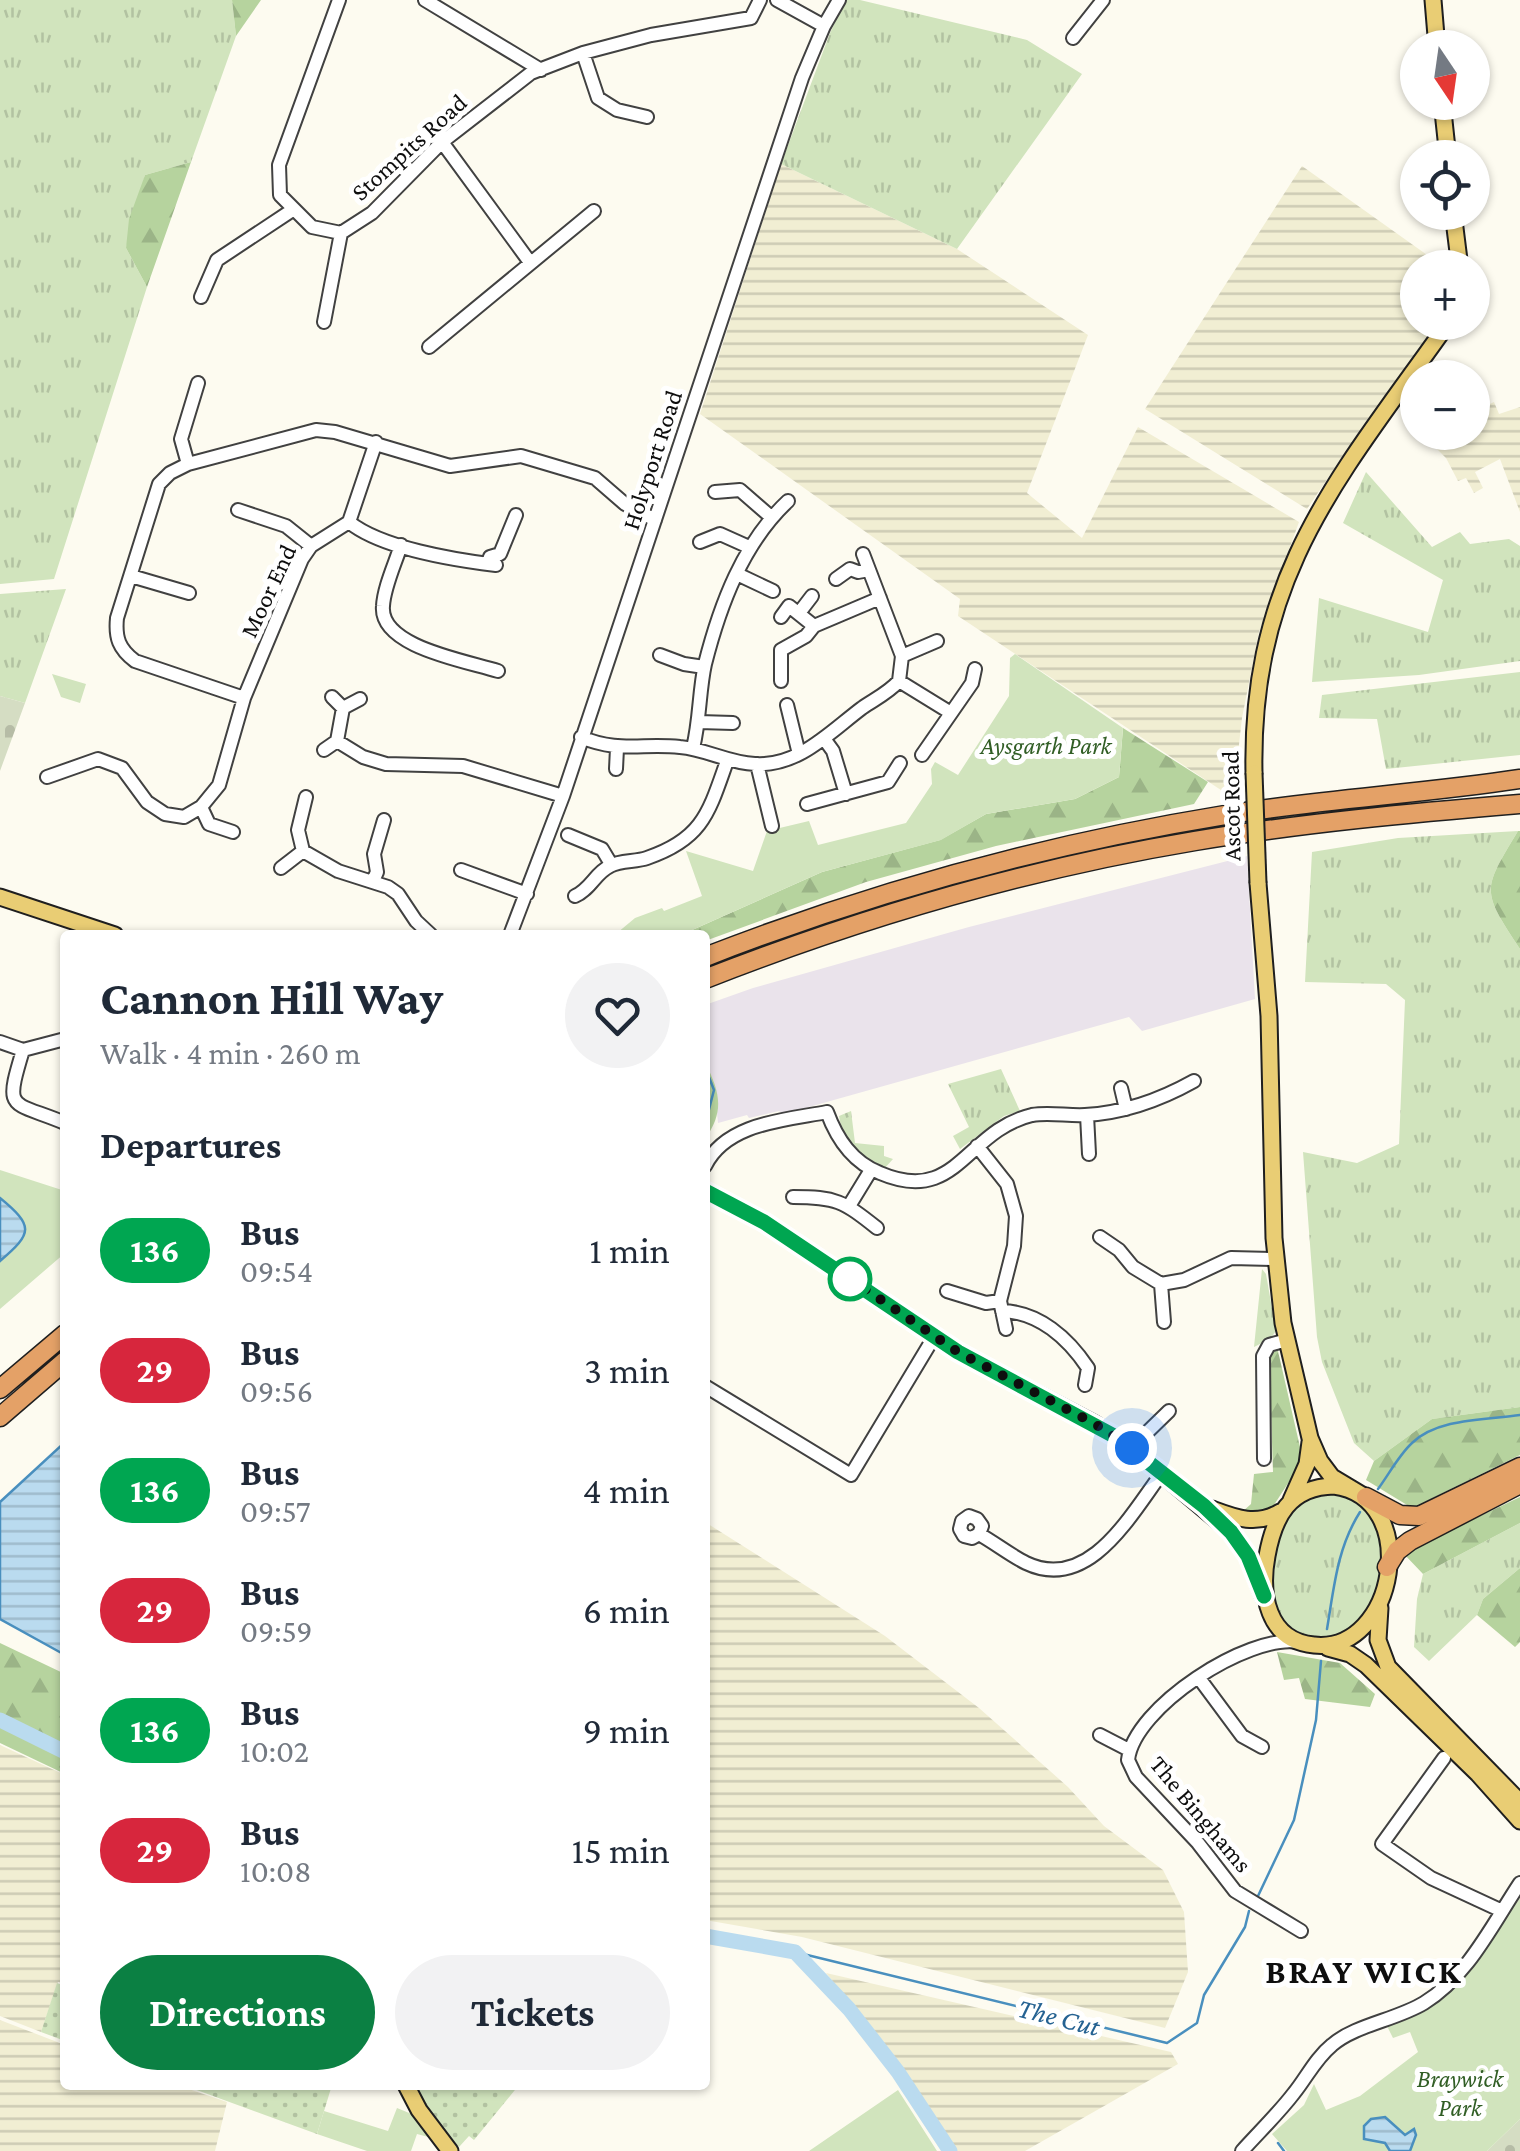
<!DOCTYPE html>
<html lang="en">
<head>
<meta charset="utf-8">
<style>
	:root { --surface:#fff; --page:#f2f2f3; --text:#1f2937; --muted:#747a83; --accent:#0b8043 }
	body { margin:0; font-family:"Crimson Pro",serif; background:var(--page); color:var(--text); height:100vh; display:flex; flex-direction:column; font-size:38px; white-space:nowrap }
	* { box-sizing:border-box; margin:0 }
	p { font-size:32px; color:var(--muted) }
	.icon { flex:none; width:55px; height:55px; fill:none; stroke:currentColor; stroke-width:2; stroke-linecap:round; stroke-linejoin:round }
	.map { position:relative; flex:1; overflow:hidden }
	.details { position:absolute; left:60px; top:930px; width:650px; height:1160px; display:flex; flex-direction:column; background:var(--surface); border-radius:10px; box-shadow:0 2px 8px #0004 }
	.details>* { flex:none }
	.badge { padding:0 20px; border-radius:32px; font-size:35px; line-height:65px }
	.needle { width:65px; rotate:167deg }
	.buttons { position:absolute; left:1400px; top:30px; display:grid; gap:20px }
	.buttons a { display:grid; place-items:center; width:90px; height:90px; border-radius:50%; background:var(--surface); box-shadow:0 2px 8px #0004; font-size:50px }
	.you { position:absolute; width:50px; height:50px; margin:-25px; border:8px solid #fff; border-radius:50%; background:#1a73e8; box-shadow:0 0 0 15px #1a73e833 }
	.map>.badge { position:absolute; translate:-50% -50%; box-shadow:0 0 0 5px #fff }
	h2 { padding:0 40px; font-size:38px; line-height:90px }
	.round { display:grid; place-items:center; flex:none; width:105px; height:105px; border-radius:52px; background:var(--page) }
	.head { display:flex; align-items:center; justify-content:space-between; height:170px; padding:0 40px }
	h1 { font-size:48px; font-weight:700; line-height:75px }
	.action { display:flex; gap:20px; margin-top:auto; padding:20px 40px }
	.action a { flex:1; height:115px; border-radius:60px; background:var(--accent); color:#fff; font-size:40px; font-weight:700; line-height:115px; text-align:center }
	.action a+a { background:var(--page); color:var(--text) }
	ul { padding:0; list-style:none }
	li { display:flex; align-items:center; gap:30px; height:120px; padding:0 40px }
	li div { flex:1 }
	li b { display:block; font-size:38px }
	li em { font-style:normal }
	li .badge { min-width:110px; font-weight:700; text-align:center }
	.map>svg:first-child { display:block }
</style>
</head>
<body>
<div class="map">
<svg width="1520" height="2151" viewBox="0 0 1520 2151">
	<defs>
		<pattern id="farmland-rules" width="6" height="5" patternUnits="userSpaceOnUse" patternTransform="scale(2.5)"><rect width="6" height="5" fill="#f1eed3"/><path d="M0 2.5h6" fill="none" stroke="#cdcbb4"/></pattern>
		<pattern id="grass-tufts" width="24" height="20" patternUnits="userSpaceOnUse" patternTransform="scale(2.5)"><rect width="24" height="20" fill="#d1e4bd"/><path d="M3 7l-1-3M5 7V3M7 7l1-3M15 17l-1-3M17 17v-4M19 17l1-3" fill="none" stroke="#b2c2a1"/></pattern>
		<pattern id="forest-firs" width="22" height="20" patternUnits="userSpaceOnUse" patternTransform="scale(2.5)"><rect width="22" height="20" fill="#b6d39e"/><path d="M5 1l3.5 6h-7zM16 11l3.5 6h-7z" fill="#9bb487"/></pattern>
		<pattern id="cemetery-stones" width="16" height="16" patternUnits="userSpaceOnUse" patternTransform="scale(2.5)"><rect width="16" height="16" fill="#d5ddc3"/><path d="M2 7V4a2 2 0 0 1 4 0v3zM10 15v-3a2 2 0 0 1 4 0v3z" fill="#b6bca6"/></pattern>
		<pattern id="garden-dots" width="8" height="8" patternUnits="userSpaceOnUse" patternTransform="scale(2.5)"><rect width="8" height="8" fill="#d1e4bd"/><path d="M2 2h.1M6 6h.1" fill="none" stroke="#b2c2a1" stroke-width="1.8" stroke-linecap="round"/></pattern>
		<pattern id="water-rules" width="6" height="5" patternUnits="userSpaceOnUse" patternTransform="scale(2.5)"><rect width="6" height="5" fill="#badbef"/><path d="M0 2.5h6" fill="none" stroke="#9fbbcc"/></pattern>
	</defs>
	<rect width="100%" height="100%" fill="#fdfbf0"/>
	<!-- industrial -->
	<path fill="#eae3eb" d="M1247,856L1255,999L1142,1031L1129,1017L784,1114L779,1111L749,1118L747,1115L718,1123L714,1082L705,1062V1005L753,988L969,927Z"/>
	<!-- farmland -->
	<path fill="url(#farmland-rules)" d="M781,164L957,249L1088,335L1027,493L1082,538L1138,427L1299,522L1259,632L1242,718L1233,798L958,616L960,599L700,414Z
		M1302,166L1444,267L1418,268V322L1440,323L1431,339L1368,419L1307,509L1145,409Z
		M1494,402L1499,414L1520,407V512L1500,459L1475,472L1483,488L1474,493L1466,478L1458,481L1446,458L1435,447L1455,433L1472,432L1473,412Z
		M705,1522L885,1636L979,1708L1068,1787L1104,1826L1163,1870L1184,1912L1188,1972L1165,2028L802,1937L705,1920Z
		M0,1745L65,1775V1983L58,1982L41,2032L0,2016Z
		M826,1973L1171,2052L1178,2064L1025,2151H956L902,2067Z
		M0,2020L65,2045V2085H177L227,2102L215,2151H0Z"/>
	<!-- grass -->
	<path fill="url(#grass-tufts)" d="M0,0H232L236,36L191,162L145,175L126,248L147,287L54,579L0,584Z
		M846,0H860L1027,40L1082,74L957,249L781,164L830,33Z
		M1366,472L1432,547L1460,532L1470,544L1509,539L1520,546V661L1419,675L1312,682L1319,598L1428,632L1443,580L1343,523Z
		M66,589L25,703L0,696V594Z
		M1520,672V755L1386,769L1377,719L1319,718L1322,695Z
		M1518,831C1482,891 1481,890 1520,949V1407L1432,1419L1374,1461L1354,1443L1322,1362L1317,1337L1303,1152L1357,1163L1399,1144L1405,1000L1386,984L1305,982L1312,852L1398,838Z
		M1001,1069L1020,1111L1004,1116L960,1149L953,1136L969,1127L948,1084Z
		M851,1111L855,1143L884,1146V1156L893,1159L884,1169C861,1157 843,1143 839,1116Z
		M1262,1269L1266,1274L1276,1331L1270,1339L1254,1347Z
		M1331,1492L1346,1495L1371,1510C1375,1522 1381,1535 1383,1547C1384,1557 1380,1568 1379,1578C1377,1590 1374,1604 1368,1614C1346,1651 1279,1644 1272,1599C1268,1581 1272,1564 1276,1546C1282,1512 1299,1500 1331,1492Z
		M1520,1523V1568L1483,1599L1477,1615L1429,1661L1414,1647L1417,1599L1423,1574Z"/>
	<!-- forest -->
	<path fill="url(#forest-firs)" d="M232,0H261L236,36Z
		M191,162L147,287L126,248L129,219L145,175Z
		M1123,728L1208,782L1194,804L996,846L866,882L705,941V935H681L822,872L940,840L986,814L1075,799L1119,777Z
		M1518,831H1520V949C1481,890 1482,891 1518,831Z
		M705,1062C720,1092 725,1111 705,1139Z
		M1278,1351L1300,1447L1298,1468L1272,1508L1242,1512L1251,1504L1254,1474L1273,1472L1269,1352Z
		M1520,1407V1455L1412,1508L1366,1480L1374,1461L1432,1419Z
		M1520,1497V1523L1423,1574L1403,1553Z
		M1520,1568V1642L1515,1647L1477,1615L1483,1599Z
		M0,1643L65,1674V1774L0,1743Z
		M1277,1652L1340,1663L1375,1694L1370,1707L1305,1699L1299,1678L1284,1680Z"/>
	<!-- cemetery -->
	<path fill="url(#cemetery-stones)" d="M0,696L25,703L0,771Z
		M1520,2119V2151H1487Z"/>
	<!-- park -->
	<path fill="#d1e4bd" d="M1015,654L1123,728L1119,777L1075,799L986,814L941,840L822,872L681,935H609L617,933L635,918L662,908L664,911L702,896L686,851L753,871L767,831L809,821L818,845L906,823L932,784L931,769L935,762L958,775L1009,696L1010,658Z
		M52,674L86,684L80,703L61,697Z
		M0,1170L65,1191V1253L0,1309Z
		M1520,1898V2119L1487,2151H1287L1272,2134L1304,2105L1314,2084L1326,2110L1360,2096L1418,2052L1410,2032L1393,2038L1386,2024L1448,1993L1473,1965Z
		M898,2090L937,2151H809Z
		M397,2108L414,2115L432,2138L417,2134L411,2151H367L317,2134L324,2111L388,2131Z"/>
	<!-- garden -->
	<path fill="url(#garden-dots)" d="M57,1983L65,1986V2041L41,2032Z
		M183,2085H332L317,2134Z
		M414,2085H519L474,2140L469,2136L459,2147L422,2106Z"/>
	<!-- water -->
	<path fill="url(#water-rules)" stroke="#498fbe" stroke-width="2.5" d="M0,1198C34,1226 33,1233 0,1261Z
		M65,1442V1655L0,1619V1502Z
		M1385,2117L1405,2135L1414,2129L1416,2135L1410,2151H1390L1385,2143L1364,2139V2126L1371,2119Z"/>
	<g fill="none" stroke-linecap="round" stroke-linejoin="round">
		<!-- stream -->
		<path stroke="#498fbe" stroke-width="2.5" d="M705,1067L714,1090L705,1125
			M1378,1489C1389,1474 1399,1455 1412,1443C1438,1418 1486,1420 1520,1415
			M1327,1629C1334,1588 1337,1548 1360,1512
			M1258,1896L1294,1820L1316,1720L1321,1661
			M795,1952L1167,2043L1197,2023L1204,1995L1245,1927L1249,1911
			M1278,2143L1284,2151"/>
		<!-- river -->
		<path stroke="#badbef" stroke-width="15" d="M0,1720L65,1752
			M705,1936L795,1952L849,2009L898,2072L950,2151"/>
		<!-- minor casing -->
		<g stroke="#414141" stroke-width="16">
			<path id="minor" d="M339,0L279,165L280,195L312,227L341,233L372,213L442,142L531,73L583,53L651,35L751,18L760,0
				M425,0L541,70
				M777,0L824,26
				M1073,38L1103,0
				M583,53L598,98L617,110L647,117
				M442,142L529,261
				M201,297L217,260L294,209
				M324,322L341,233
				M429,347L594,211
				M188,464L181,439L198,383
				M715,492L740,490L771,517
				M238,510L286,526L311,546
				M349,522C381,548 455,560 496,565
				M700,542L720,534L749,547
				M401,545C395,564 384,587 383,606C379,647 467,661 498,671
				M488,564L490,557L500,554L516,515
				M737,574L773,591
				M131,576L189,593
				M836,579L850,569L858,572L869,570
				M799,613L812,596
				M781,617L789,606L814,626
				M660,655L684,664L704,667
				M902,656L937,641
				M781,681V650L806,636L814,626L880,598
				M899,681L951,713
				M332,697L343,708L360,699
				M244,698L135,661C119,649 115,638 117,618L159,484L170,473L188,464L316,430L335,432L450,466L521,456L595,478L625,504L655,520
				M787,705L799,754
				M699,722L733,723
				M581,737C618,753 642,743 680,747C706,749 728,763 755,764C798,767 830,732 862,708C875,699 888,693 899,681L902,656L863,554
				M825,740L833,751L846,794
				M337,741L363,757L386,764L463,766L563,796
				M693,748C700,720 699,691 705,664C720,605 743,543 788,501
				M324,750L337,741L343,708
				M922,755L972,683L975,669
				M757,764L772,826
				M616,769L617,748
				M47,777L98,759L122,768L147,802L165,814L184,817L201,807L219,785L244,698L302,559L311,546L349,522L376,442
				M807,804L888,782L900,763
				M201,807L209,824L233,832
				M568,835L602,849L611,864
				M303,851L338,871L388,887L398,894L416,921L431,935
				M281,868L303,851L298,830L306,797
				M461,870L527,894
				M373,881L377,872L374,854L384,820
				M575,896C591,889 595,873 610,866C620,860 636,862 647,858C703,839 709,812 727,761
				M510,935L563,796L802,78L824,26L839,0
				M65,1039L23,1050C4,1113 10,1100 65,1123
				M0,1042L23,1050
				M1121,1088L1126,1109
				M1087,1115L1089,1154
				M977,1146L1007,1184L1016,1216L1014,1246L1000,1301L1006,1329
				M705,1166C726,1123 785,1120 827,1112C837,1139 852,1162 880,1173C957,1206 965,1131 1032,1115C1049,1112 1068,1116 1085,1115C1124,1113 1160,1100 1194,1081
				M793,1197C836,1197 843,1201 877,1228
				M849,1206L871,1170
				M1100,1237L1119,1250L1133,1267L1161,1284L1184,1280L1231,1258L1275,1259
				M1161,1284L1164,1322
				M947,1291L986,1303L1000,1301
				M1002,1311C1039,1312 1068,1338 1088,1368L1085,1385
				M705,1386L851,1475L934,1337
				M1131,1448L1169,1411
				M1264,1459L1263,1356L1269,1345L1287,1340
				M979,1534L982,1526L977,1519L969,1516L962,1521L960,1529L964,1536L972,1538L979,1534C995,1543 1010,1555 1026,1563C1089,1593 1131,1514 1162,1473
				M1298,1642C1248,1634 1134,1707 1128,1760L1136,1777L1198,1843L1235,1891L1301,1931
				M1199,1678L1242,1736L1262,1747
				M1100,1735L1129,1750
				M1444,1758L1382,1844L1431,1878L1500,1910
				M1242,2151C1259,2132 1278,2114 1294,2093C1307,2077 1315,2059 1332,2045C1355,2025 1396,2020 1424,2003C1468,1976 1492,1925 1520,1883"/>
		</g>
		<!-- major casing -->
		<g stroke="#1f1f1f" stroke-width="19">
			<path id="major" d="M1433,0L1437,48
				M1442,102L1448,158
				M1453,212L1460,268
				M1254,773C1250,573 1340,476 1449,322
				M1258,883L1269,1016L1274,1238L1283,1323L1310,1438L1320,1461L1332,1477L1362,1495
				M0,897L115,935
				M705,1191L765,1222L958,1352L1095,1424L1131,1448L1231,1532L1248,1557L1263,1596
				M1334,1486C1423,1498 1396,1654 1314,1645C1267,1641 1260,1593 1267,1556C1274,1517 1289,1487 1334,1486Z
				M1291,1500L1307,1464L1310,1442
				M1212,1509C1236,1518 1256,1526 1280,1512
				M1380,1608L1378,1640L1388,1667L1520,1802
				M1328,1648L1350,1654L1366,1665L1478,1774L1520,1821
				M406,2085L419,2110L450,2151"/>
		</g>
		<!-- highway casing -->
		<g stroke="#1f1f1f" stroke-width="21">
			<path id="highway" d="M705,957C874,891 1047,844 1225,815C1323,799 1422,794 1520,779
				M705,979C863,917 1027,869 1195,841C1303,823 1411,813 1520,804
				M0,1389L65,1334
				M0,1417L65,1361
				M1366,1497L1400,1515L1419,1516L1520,1467
				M1387,1567L1397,1551L1410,1541L1520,1484"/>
		</g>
		<!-- minor -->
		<use href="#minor" stroke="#fff" stroke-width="12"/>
		<!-- major -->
		<use href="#major" stroke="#e9cd74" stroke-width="15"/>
		<!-- highway -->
		<use href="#highway" stroke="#e4a167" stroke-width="18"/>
		<!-- major-bridge casing -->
		<g stroke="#1f1f1f" stroke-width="19" stroke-linecap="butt">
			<path id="major-bridge" d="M1254,773L1258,883"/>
		</g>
		<!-- major-bridge -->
		<use href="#major-bridge" stroke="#e9cd74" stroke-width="15"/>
	</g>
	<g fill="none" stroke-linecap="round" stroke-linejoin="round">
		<!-- line casing -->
		<g stroke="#fff" stroke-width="22">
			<path id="line" d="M705,1191L764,1222L958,1352L1116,1437L1204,1506L1231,1532L1248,1556L1264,1596"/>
		</g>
		<!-- line -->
		<use href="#line" stroke="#00a651" stroke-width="15"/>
		<!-- walk -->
		<path stroke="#0e0e0e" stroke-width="10" stroke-dasharray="0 18" d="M850,1279L843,1274L958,1352L1095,1424L1132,1448"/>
	</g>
	<!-- markers -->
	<circle fill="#fff" stroke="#00a651" stroke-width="5" cx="850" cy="1279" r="20"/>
	<g text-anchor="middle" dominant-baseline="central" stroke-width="10" stroke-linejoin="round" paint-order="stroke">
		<!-- street labels -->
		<g font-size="25" fill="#0e0e0e" stroke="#fff">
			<text transform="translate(409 147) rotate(-42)">Stompits Road</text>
			<text transform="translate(652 460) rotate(-72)">Holyport Road</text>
			<text transform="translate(268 591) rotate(-65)">Moor End</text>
			<text transform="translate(1231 806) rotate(-91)">Ascot Road</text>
			<text transform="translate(1201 1814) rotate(50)">The Binghams</text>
		</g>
		<!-- park labels -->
		<g font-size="25" font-style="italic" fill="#315e25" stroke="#fff">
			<text x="1046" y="745">Aysgarth Park</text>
			<text x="1460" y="2078">Braywick<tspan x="1460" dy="29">Park</tspan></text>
		</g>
		<!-- water labels -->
		<g font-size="28" font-style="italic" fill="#256292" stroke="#fff">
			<text transform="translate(1059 2017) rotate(14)">The Cut</text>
		</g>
		<!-- district labels -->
		<g font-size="35" font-weight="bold" letter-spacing="2.5" fill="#0e0e0e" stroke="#fff">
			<text x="1364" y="1971">BRAY WICK</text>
		</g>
	</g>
</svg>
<div class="buttons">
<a><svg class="needle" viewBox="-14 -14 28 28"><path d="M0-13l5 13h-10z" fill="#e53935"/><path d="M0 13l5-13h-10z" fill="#747a83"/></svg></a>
<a><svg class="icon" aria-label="locate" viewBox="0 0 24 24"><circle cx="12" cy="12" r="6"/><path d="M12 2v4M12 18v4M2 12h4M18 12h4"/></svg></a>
<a>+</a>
<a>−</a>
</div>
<div class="you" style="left:1132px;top:1448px"></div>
<section class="details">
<div class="head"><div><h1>Cannon Hill Way</h1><p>Walk · 4 min · 260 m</p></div><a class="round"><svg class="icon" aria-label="heart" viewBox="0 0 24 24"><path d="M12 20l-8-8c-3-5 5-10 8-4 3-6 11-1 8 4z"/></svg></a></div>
<h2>Departures</h2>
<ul>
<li><span class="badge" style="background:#00a651;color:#fff">136</span><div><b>Bus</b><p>09:54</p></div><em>1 min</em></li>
<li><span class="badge" style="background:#d7263d;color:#fff">29</span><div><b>Bus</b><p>09:56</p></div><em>3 min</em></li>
<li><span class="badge" style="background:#00a651;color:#fff">136</span><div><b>Bus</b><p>09:57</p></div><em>4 min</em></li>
<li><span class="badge" style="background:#d7263d;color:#fff">29</span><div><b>Bus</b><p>09:59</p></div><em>6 min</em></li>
<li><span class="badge" style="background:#00a651;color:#fff">136</span><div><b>Bus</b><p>10:02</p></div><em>9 min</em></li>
<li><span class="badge" style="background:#d7263d;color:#fff">29</span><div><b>Bus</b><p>10:08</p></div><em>15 min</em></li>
</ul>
<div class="action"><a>Directions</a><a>Tickets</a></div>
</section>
</div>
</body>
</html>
